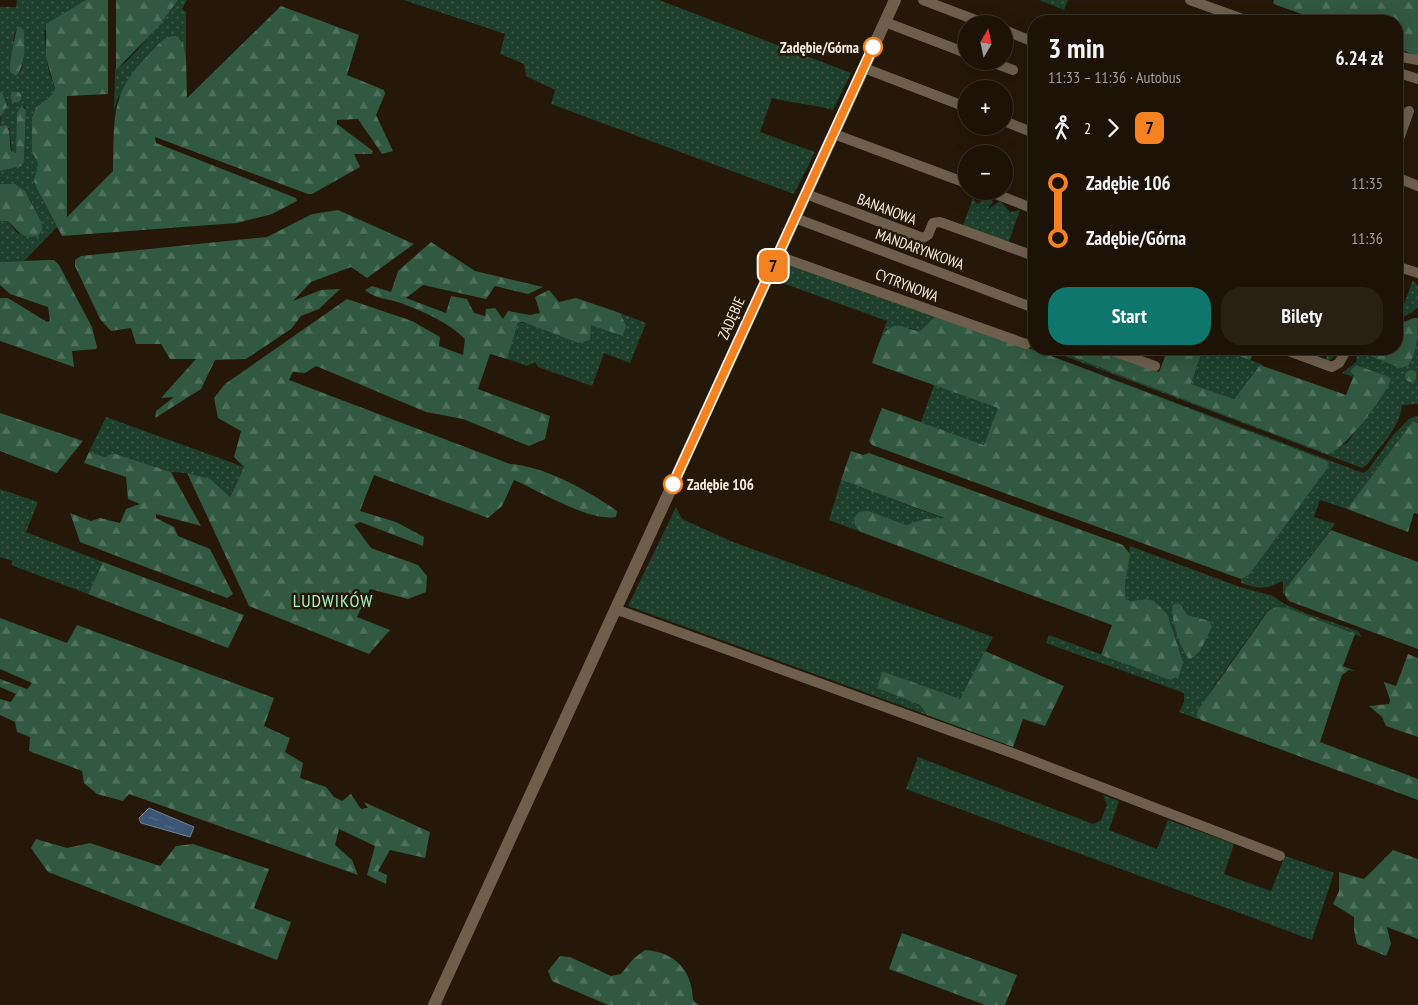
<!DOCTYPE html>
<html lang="pl">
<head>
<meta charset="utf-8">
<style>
	:root { --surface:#1c1206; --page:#292014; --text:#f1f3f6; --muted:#a09e9b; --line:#3a3228; --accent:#0f766e }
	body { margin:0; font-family:"PT Sans Narrow",sans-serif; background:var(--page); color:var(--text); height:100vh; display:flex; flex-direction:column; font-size:19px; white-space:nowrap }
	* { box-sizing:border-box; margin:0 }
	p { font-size:16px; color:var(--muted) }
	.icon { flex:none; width:28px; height:28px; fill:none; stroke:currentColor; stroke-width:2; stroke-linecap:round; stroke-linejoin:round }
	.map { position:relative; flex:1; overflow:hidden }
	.sheet { position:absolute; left:1028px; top:15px; width:375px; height:340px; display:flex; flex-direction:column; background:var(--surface); border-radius:20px; box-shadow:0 5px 20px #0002,0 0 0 1px var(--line) }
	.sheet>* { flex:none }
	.badge { padding:0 10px; border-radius:8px; font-size:18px; line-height:32px }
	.needle { width:32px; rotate:9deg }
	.fabs { position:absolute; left:958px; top:15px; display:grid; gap:10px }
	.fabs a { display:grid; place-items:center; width:55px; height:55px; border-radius:50%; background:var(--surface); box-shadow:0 5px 20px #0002,0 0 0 1px var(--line); font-size:25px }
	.map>.badge { position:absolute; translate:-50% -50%; box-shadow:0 0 0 2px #fff }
	.legs { display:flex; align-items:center; gap:8px; height:55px; padding:0 20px; font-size:16px }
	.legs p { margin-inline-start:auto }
	.head { display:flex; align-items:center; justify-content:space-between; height:85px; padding:0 20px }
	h1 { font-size:28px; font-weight:600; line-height:38px }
	.action { display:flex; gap:10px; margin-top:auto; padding:10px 20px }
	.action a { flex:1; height:58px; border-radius:20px; background:var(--accent); color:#fff; font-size:20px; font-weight:600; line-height:58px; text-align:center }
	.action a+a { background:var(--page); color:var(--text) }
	ul { padding:0 20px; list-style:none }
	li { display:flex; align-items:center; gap:18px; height:55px; font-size:19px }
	li i { display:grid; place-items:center; width:8px; height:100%; margin:0 6px; background:currentColor }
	li i::after { content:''; width:12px; height:12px; margin:-6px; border:4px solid; border-radius:50%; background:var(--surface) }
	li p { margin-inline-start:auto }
	li:first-child i { background:linear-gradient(#0000 50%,currentColor 0) }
	li:last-child i { background:linear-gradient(currentColor 50%,#0000 0) }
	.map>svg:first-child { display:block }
</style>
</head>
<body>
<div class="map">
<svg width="1418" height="1005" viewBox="0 0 1418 1005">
	<defs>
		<pattern id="grass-dots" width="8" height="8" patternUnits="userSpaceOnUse" patternTransform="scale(1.25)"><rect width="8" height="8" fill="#1d3f2c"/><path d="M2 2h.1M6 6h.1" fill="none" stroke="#3e5b4a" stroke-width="1.8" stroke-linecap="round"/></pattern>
		<pattern id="forest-firs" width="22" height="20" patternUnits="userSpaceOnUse" patternTransform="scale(1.25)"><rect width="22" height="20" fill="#315841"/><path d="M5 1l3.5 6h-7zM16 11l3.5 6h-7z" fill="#4f705c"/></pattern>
		<pattern id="water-ripples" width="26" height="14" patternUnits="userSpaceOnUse" patternTransform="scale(1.25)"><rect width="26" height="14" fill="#3a5674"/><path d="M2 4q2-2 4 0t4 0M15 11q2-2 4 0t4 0" fill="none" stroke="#576f88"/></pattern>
	</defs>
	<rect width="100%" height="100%" fill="#251808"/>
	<!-- grass -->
	<path fill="url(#grass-dots)" fill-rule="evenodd" d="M17,0H86L44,31L48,68L55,89L52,95L36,107L32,117V152L38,163L34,181L36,187L57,227L24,261L0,262V221H8L18,234L41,221C30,201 27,182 0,184V171L22,166L24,160L26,110L24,106L16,153H12L9,128L0,126L3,94L0,92V7H16ZM20,26L24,58L21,71C16,59 8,35 20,26Z
		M178,0H187L182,9L186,12V57L183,44L118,97L114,111L115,69C127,67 168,13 178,0Z
		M404,0H659L851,73L833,110C812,104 792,103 772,98L760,132L815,152L794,194L551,104L555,90L526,76L524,64L500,54L505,34Z
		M1039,0H1068L1064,10Z
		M1396,104L1407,108L1396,136Z
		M973,198L977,204L987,198L991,199L993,202L987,210L1000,201L1010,212L1020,210L1008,244L962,228Z
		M786,261L936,316L920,331L900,326L884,334L879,343L887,321L777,281Z
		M1413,280L1418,286V307C1412,313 1405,317 1396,319V317L1399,318Z
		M620,313L646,323L630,363L604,353L592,386L538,367L535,362L527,366L507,359L518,323L626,325Z
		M1418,331V375L1416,372L1408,381L1417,379L1418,376V409V404L1402,405C1400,428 1380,446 1367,465L1362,468L1054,352L1052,349L1328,453L1348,442L1391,380L1354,375L1353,377L1342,373L1356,362L1358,349V351L1408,366L1412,358Z
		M1203,349H1254L1251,360L1263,365L1257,368L1234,399L1191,384Z
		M1329,349H1341L1329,361L1325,362Z
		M1038,351L1363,473L1368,470L1394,434L1409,419L1416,416L1418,417V422L1413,421L1347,509L1320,500L1314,517L1335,524L1286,588L1285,595L1289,601L1283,593V581C1265,590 1261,589 1241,583V579L1249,575L1327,469Z
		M934,385L999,408L984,445L921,422Z
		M106,417L244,467L229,498L187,473L171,472L113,453L105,457L89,452Z
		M841,480L945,519L920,521L906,525L869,511L856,525L861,532L829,520Z
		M0,489L38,502L26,532L103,562L88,594L11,565L13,561L0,557Z
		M676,507L682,519L733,542L993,637L960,699L882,671L877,688L920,705L927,715L628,606Z
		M1130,546L1240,587L1273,596L1283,603L1305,613L1358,631L1362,637L1287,608L1268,610L1214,686L1197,716L1201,720L1179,712L1184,702V693L1046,643L1049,635L1170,680L1182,662L1173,637L1146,599L1131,601L1126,599L1125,584Z
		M918,757L1093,824L1101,820L1107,805L1103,795L1119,801L1109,830L1157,849L1168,820L1234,844L1224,874L1271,891L1285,856L1334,873L1312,940L906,789Z"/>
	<!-- forest -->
	<path fill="url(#forest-firs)" d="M86,0H108V94L67,96V217L113,171C115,116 109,94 151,52C158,45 165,35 176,36L183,43L186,57L187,98L281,6L359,35L347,75L384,90L385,94L376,115L393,151L382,154L358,119L337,120V124L373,151L372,154H354L360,167L312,194H308L155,137L156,143L296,198L297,201L272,214L237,223L62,236L36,187L34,181L38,163L32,152V117L36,107L52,95L55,89L46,57V24Z
		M116,0H178L159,26L116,70Z
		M1274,0H1418V56L1396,48V21H1322L1276,5L1273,3Z
		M20,26L24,31C24,46 27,63 16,76L10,72C9,65 15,36 17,28Z
		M10.5 97a5.5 5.5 0 1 1 11 0a5.5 5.5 0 1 1-11 0Z
		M0,92L3,94L7,107L0,117Z
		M21,106L26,110L24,160L22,166L0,171V126L6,125C12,132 8,144 12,153H16L17,113Z
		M0,184H15L25,191L41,221L42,230L38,236C22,239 19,232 8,221H0Z
		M338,210L414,244L367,278L351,267L311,282L293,301L321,290L340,289L319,309L301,316L291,329L246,359L215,360L201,389L155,418L156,411L174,397L161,398L196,359H170L161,344H136L131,328L111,331L100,319L75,266V260L81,256L267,237L312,214Z
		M431,242L475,271L543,287L528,294L495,286L486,299L423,285L406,298L446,313L451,296L467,299L474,313L485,316L486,309L495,308L503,319L508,311L530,315L540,313L535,297L549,290L559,302L576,298L620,313L626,325L623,336L591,325L590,340L579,343L523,322L518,323L507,359L490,354L478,389L550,416L545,439L529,446L463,419L426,412L316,366L305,373L293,372L289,380L510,464C544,466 589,491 617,511L616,517C589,522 540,491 514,480L502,506L488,518L374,475L360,511L396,522L424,537L423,546L360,522L354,525L371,548L418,565L427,576L426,592L408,599L370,589L357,617L390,630L369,654L249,606L187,473L210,479L230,497L244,467L234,457L241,431L218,418L214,398L225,384L347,299L412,321L440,337L439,346L463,355L465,339C448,322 424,312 401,303C386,298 378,300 365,290L372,286L391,292L398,271Z
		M46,260H54L59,265L92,327L97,347L96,349L72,351L74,367L0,341V298H8L47,322L50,321L48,307L10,294L0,285V262Z
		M936,316L1048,355L1324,460L1328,462L1327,469L1249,575L1241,579L872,445L869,441L882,408L984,445L998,408L872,363C877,351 882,323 900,326C907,327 913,331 920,331Z
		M1414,318H1418C1418,332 1417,355 1408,366L1400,368L1358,351V349H1396V325Z
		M1052,349H1095L1159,372L1168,349H1203L1191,384L1234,399L1260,365L1346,395L1354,375L1350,371L1356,365L1389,377L1391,380C1384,397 1346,449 1328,454Z
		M1220,349H1254L1250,360Z
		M1405 376a6 6 0 1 1 12 0a6 6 0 1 1-12 0Z
		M0,413L83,441L57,473L0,451Z
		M1413,421L1418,423V514L1414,513L1408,532L1347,509Z
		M851,451L863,455L869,453L1123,545L1130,554L1125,584L1126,599L1131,601L1146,599L1154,601L1167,614L1183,662L1179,676L1170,680L1101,655L1112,625L861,532L855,525L854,518L859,512L869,511L906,525L925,519L944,518L841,480Z
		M89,452L105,457L113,453L171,472L201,526L156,514V518L174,527L178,536L210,549L233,594L227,598L80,542L70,513L91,521L100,518L120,523L126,509L140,504L128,499L126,477L84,463Z
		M1331,530L1418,562V649L1289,601L1285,595L1286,588Z
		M103,562L244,615L228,648L88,594Z
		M1177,603L1181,605L1187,615L1209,621L1212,626C1207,636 1201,655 1190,659C1181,652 1169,615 1173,605Z
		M1276,607L1287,608L1355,634L1343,666L1355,671L1349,670L1342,675L1320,742L1418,779V800L1201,720L1197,716L1198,710L1268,611Z
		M0,618L67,643L77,625L274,698L264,726L290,738L285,752L303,763L300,778L326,787L334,797L342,801L351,794L361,809L368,808L364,802L430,832L425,858L390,850L378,871L387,875L386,884L367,875L375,846L339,829L335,845L352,860L358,875L129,794L123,801L97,794L84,783L82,771L29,751L30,737L17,732L15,722L0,715V699L11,702L16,694L0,687V679L27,689L32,683L0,669Z
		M985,651L1064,686L1045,726L1023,719L1013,747L927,715L920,705L877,688L882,671L960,699Z
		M1408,654L1418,658V737L1386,726L1382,717L1369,706L1389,704L1390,700L1384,682L1396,686Z
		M36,839L67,848L90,843L160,866L176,846L193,844L269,869L254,908L291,922L277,960L48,872L31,848Z
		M1393,850L1418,859V939L1387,927L1391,944L1386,956L1357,944L1354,930V917L1333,904L1339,891V872L1364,879Z
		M902,933L1017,975L1005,1005H985L889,969Z
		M645,950C675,952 692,970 693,1000L699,1005H608L552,981L548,971L560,956L570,957L611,976L621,974L633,959Z"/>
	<!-- water -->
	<path fill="url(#water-ripples)" stroke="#728395" d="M149,808L194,827L190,837L141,823L139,818Z"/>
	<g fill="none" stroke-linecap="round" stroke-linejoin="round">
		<!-- minor -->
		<path stroke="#6e5f4d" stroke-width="10" d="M923,0L986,24
			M1190,0L1248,21
			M885,22L966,53
			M1004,30L1034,42
			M1396,56L1418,60
			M989,61L1013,70
			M864,68L966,107
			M1396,72L1418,79
			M1004,121L1034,133
			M834,134L966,183
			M1396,147L1409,111
			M1396,177L1418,186
			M988,191L1034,209
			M806,194L923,238L928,235L933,223L940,222L1034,256
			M795,218L1034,308
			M778,256L1026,344
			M1396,266L1418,273
			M1107,349L1155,366
			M1283,349L1332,367L1339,363L1347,349
			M615,609L1023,757L1280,856"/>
		<!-- tertiary -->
		<path stroke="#6e5f4d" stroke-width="12" d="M434,1005L895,0"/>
	</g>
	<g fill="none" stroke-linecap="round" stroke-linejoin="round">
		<!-- line-1 casing -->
		<g stroke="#fff" stroke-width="11">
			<path id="line-1" d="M673,484L873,47"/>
		</g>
		<!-- line-1 -->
		<use href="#line-1" stroke="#f58220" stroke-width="8"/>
	</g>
	<!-- markers -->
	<g fill="#fff" stroke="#f58220" stroke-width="2.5">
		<circle cx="873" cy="47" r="9"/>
		<circle cx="673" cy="484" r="9"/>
	</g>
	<g text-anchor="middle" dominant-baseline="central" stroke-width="5" stroke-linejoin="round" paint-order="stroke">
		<!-- stop labels -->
		<g font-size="15" font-weight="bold" fill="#f6ede2" stroke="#251808" text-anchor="end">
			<text x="859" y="47">Zadębie/Górna</text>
			<text x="687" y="484" text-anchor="start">Zadębie 106</text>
		</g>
		<!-- street labels -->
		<g font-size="15" fill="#f6ede2" stroke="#251808">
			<text transform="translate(887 209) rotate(21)">BANANOWA</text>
			<text transform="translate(920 249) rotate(20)">MANDARYNKOWA</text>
			<text transform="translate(907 285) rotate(21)">CYTRYNOWA</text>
			<text transform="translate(731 318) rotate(-66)">ZADĘBIE</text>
		</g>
		<!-- quarter labels -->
		<g font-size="18" letter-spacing="1" fill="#a4f4c7" stroke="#251808">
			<text x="333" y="600">LUDWIKÓW</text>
		</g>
	</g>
</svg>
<div class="fabs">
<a><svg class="needle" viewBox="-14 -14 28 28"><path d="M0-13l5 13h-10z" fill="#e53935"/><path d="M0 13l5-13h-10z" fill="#a09e9b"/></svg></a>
<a>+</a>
<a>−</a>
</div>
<b class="badge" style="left:773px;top:266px;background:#f58220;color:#111">7</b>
<section class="sheet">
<div class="head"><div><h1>3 min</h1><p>11:33 – 11:36 · Autobus</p></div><b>6.24 zł</b></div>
<div class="legs"><svg class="icon" aria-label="walk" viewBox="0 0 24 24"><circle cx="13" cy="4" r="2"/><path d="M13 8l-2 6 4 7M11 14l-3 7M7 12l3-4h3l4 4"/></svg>2<svg class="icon" aria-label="forward" viewBox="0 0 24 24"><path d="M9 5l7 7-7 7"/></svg><b class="badge" style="background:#f58220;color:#111">7</b></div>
<ul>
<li><i style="color:#f58220"></i><b>Zadębie 106</b><p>11:35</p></li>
<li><i style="color:#f58220"></i><b>Zadębie/Górna</b><p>11:36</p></li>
</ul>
<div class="action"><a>Start</a><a>Bilety</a></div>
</section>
</div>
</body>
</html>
